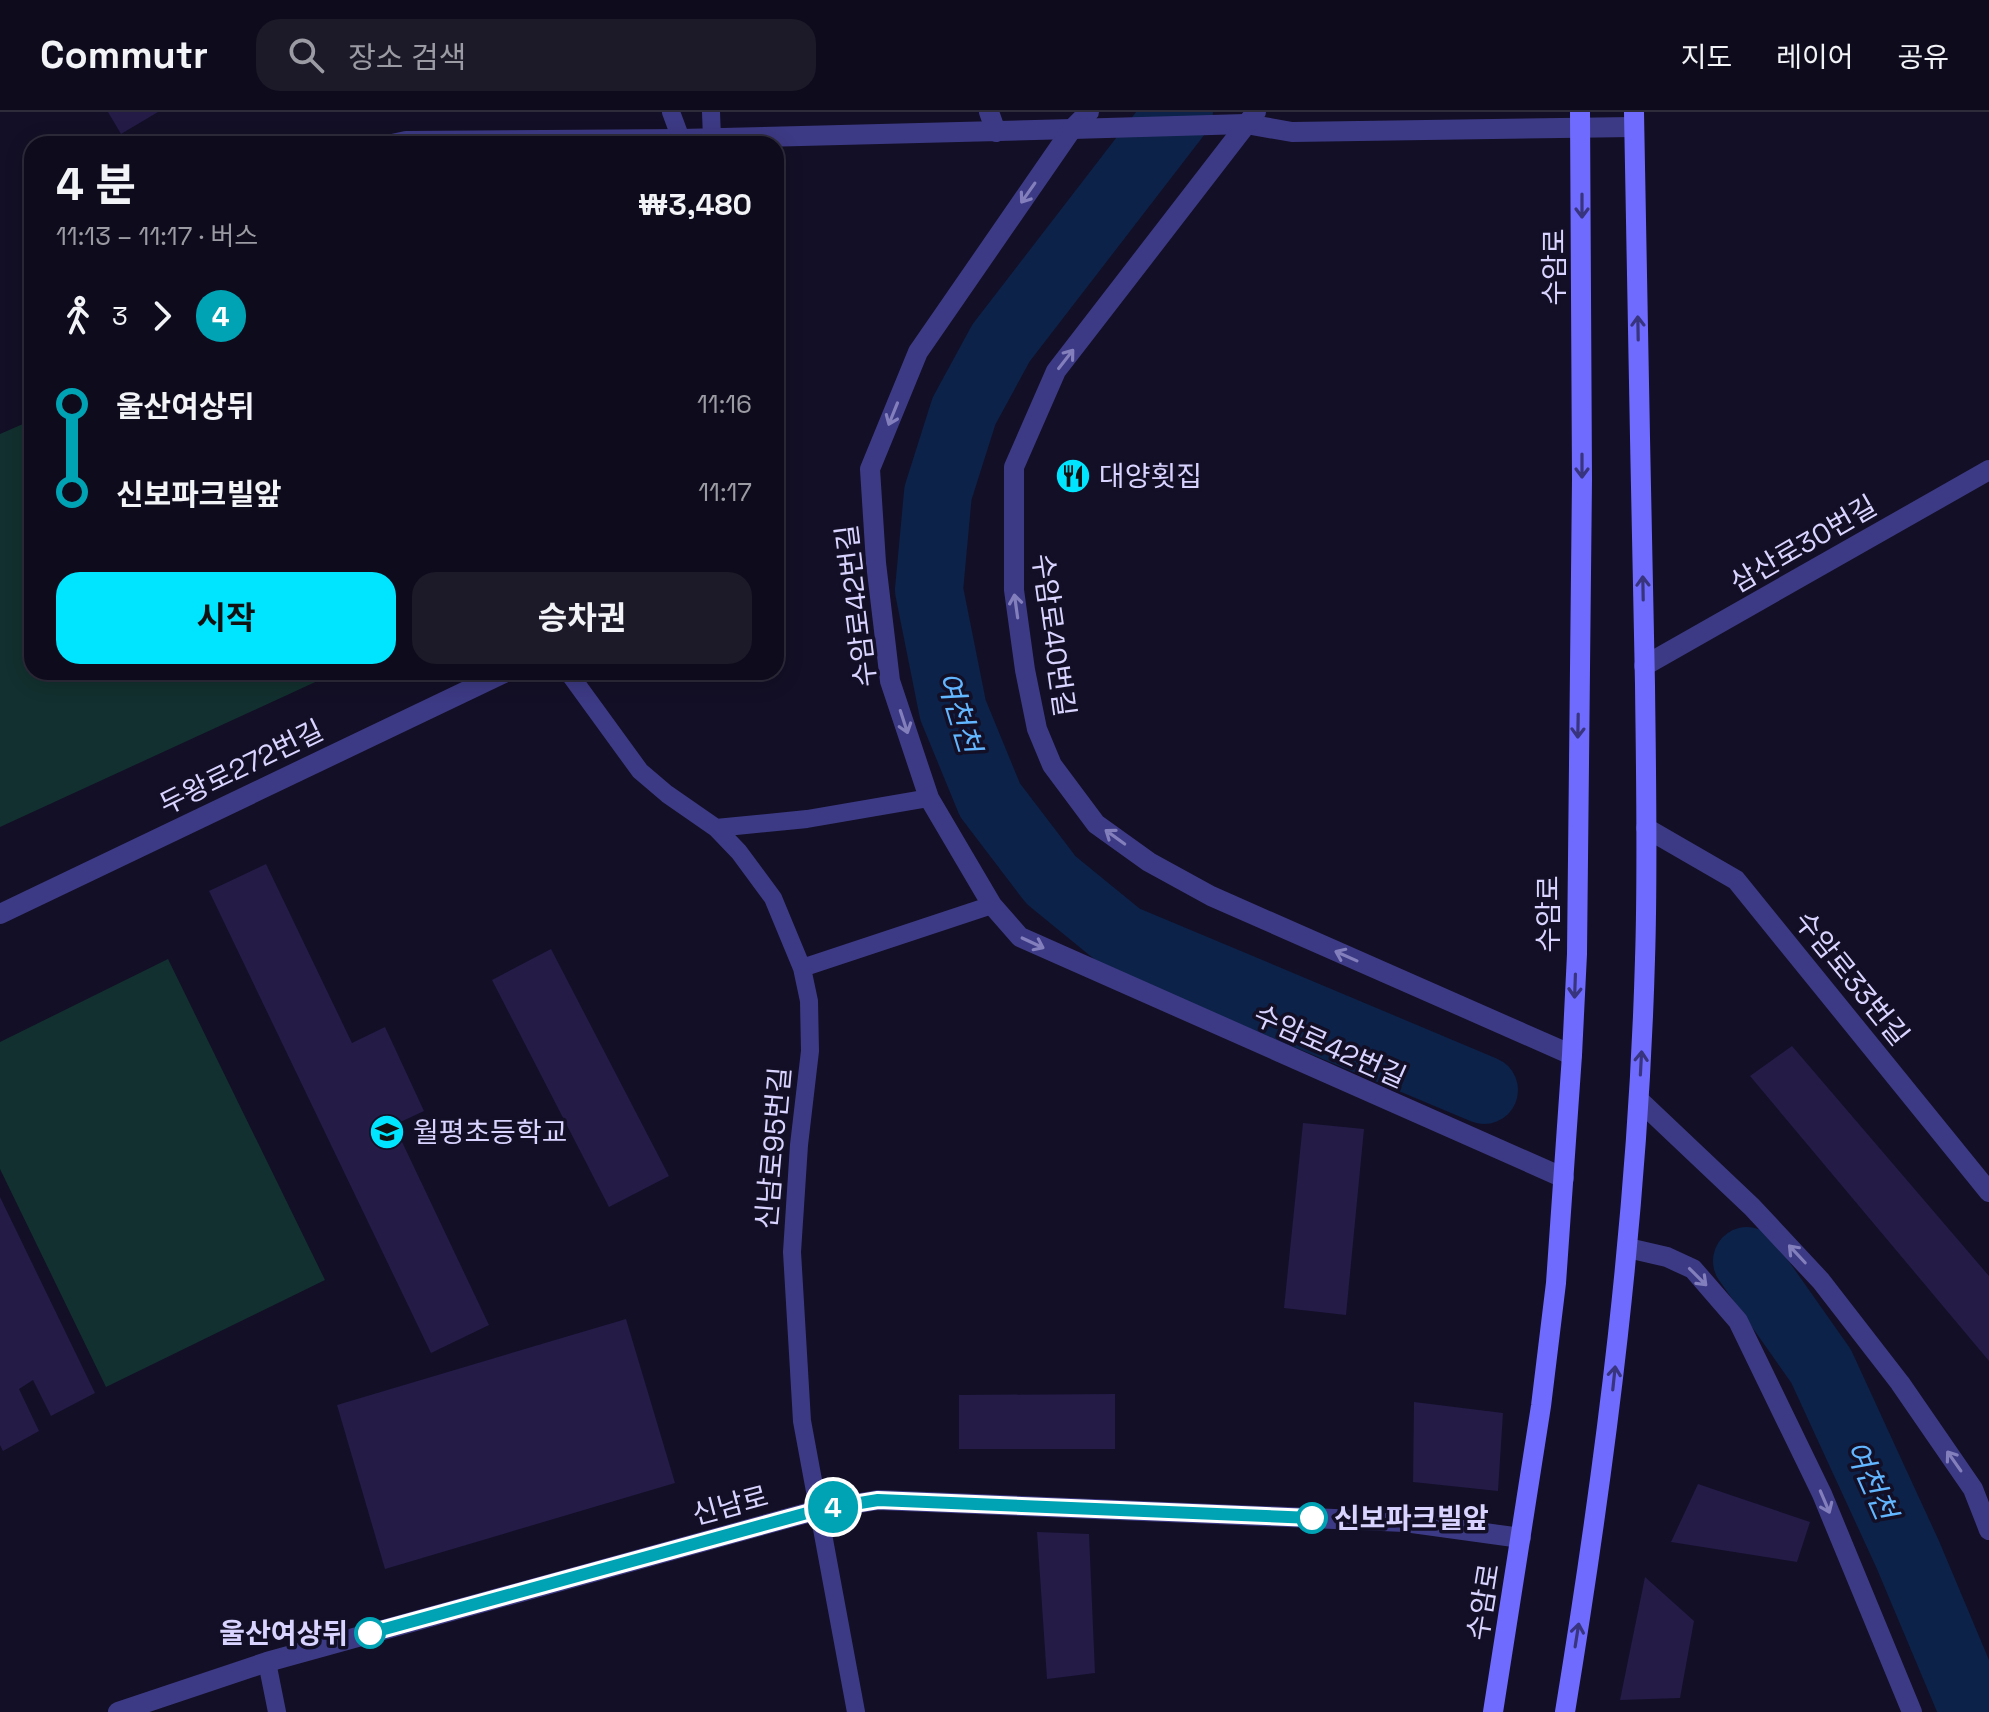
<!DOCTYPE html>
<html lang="ko">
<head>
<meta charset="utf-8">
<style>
	:root { --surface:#0e0b1c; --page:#1c1929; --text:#f1f3f6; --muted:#9b9ba3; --line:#2e2b3b; --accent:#00e5ff }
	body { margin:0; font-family:"Space Grotesk","Noto Sans KR",sans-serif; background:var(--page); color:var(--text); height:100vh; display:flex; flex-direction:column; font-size:30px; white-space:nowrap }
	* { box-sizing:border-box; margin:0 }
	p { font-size:26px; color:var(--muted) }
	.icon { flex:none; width:44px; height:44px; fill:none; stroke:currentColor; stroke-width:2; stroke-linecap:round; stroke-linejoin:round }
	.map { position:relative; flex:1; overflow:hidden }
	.details { position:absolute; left:24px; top:24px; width:760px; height:544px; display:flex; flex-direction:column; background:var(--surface); border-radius:24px; box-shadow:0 4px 20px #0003,0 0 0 2px var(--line) }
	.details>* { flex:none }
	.badge { padding:0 16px; border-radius:26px; font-size:28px; line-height:52px }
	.map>.badge { position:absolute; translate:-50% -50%; box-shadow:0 0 0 4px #fff }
	.legs { display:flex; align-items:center; gap:12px; height:88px; padding:0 32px; font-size:26px }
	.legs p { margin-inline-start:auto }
	.overview { display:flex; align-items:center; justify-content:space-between; height:136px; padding:0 32px }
	h1 { font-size:44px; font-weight:700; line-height:60px }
	.button { display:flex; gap:16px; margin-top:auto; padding:16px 32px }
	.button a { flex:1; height:92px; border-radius:24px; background:var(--accent); color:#111; font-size:32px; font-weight:700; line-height:92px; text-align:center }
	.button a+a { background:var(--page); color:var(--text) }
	ul { padding:0 32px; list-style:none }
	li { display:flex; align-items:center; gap:28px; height:88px; font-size:30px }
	li i { display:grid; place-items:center; width:12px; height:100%; margin:0 10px; background:currentColor }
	li i::after { content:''; width:20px; height:20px; margin:-10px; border:6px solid; border-radius:50%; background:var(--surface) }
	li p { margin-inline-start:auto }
	li:first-child i { background:linear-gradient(#0000 50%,currentColor 0) }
	li:last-child i { background:linear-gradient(currentColor 50%,#0000 0) }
	header { display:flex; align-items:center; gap:48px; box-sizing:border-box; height:112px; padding:0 40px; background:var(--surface); border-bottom:2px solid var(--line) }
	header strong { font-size:38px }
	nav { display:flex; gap:44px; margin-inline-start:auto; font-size:28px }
	.search { width:560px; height:72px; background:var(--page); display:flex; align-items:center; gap:20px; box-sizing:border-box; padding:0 28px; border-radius:24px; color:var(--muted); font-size:30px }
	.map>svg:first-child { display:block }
</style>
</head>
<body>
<header>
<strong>Commutr</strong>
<div class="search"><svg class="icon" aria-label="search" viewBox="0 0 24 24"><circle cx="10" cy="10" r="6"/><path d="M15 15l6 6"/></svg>장소 검색</div>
<nav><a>지도</a><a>레이어</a><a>공유</a></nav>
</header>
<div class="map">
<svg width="1989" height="1600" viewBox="0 0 1989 1600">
	<rect width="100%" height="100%" fill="#130f26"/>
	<!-- green -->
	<path fill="#12302f" d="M32,308V560H337L0,715V322Z
		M168,847L325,1168L106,1275L0,1057V930Z"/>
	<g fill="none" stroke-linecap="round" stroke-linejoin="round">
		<!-- river -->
		<path stroke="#0c2248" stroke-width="68" d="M1179,0L1001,231L964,299L938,381L929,478L953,598L990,688L1051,768L1122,826L1484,978
			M1747,1149L1821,1254L1908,1443L1974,1600"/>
	</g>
	<!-- building -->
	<path fill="#241b47" d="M108,0H158L121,22Z
		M266,752L352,931L385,915L424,999L394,1013L489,1213L431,1241L209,779Z
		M551,837L669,1064L609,1095L492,868Z
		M1792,934L1989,1164V1249L1750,964Z
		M1303,1011L1364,1017L1346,1203L1284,1196Z
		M0,1085L95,1281L51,1304L33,1268L19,1277L39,1319L3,1339L0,1333Z
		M626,1207L675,1371L385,1457L337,1293Z
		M1115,1282V1337H959V1283Z
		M1414,1290L1503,1301L1498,1379L1413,1370Z
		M1698,1372L1810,1410L1797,1450L1671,1430Z
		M1037,1420L1089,1422L1095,1561L1047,1567Z
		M1645,1465L1694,1509L1680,1586L1620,1588Z"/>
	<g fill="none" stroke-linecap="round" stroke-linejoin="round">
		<!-- service -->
		<path stroke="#3d3a85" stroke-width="18" d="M671,0L681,27
			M711,0L712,26
			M568,560L640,659L667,682L716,716L739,740L773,786L802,856L809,889L810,939L799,1033L792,1140L802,1309L856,1600
			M716,716L807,707L929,686
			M802,856L992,793
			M267,1550L277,1600"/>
		<!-- minor -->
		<path stroke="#3d3a85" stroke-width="20" d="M989,0L996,20
			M1246,12L1292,20L1634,15
			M392,32L406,29L681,27L1072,17
			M1644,554L1989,358
			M1646,716L1736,768L1989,1080
			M0,802L506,560
			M1639,988L1752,1095L1821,1169L1900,1271L1973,1377L1989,1418
			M1628,1136L1667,1145L1693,1157L1738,1209L1822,1382L1912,1600"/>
		<!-- tertiary -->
		<path stroke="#3d3a85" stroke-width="20" d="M1089,0L1072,17L918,240L870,357L876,451L890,569L929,686L992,793L1020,825L1564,1066
			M1256,0L1056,259L1014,355V478L1025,558L1037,617L1052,653L1096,712L1149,750L1211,784L1572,943
			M118,1600L267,1550L818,1398L878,1388L1405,1410L1521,1426"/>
		<!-- secondary -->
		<path stroke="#6f6bff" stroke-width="20" d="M1493,1600L1541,1294L1556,1171L1572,943L1577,842L1582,367L1580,0
			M1565,1600C1606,1350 1638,1100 1645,847C1648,755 1646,664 1645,573C1642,382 1636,191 1634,0"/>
		<!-- minor-bridge -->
		<path stroke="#3d3a85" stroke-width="20" d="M1072,17L1246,12"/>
	</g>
	<!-- one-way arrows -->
	<defs><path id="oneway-shaft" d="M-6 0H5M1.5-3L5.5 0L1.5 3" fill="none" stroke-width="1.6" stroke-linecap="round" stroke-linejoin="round" transform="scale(2)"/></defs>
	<g stroke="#837fbc">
		<use href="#oneway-shaft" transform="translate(1028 81) rotate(125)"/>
		<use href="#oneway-shaft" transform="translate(1066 247) rotate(-52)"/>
		<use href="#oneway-shaft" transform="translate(893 302) rotate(112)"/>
		<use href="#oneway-shaft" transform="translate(1016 494) rotate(-98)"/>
		<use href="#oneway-shaft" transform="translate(904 610) rotate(72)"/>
		<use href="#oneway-shaft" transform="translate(1115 725) rotate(-144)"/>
		<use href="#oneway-shaft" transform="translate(1033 831) rotate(25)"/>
		<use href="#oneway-shaft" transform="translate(1346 844) rotate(-156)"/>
		<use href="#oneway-shaft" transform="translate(1797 1142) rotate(-133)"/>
		<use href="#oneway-shaft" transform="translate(1698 1165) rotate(45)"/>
		<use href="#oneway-shaft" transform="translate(1954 1349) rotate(-125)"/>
		<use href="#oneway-shaft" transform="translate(1825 1390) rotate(67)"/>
	</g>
	<g stroke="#38347d">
		<use href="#oneway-shaft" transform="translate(1582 94) rotate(90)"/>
		<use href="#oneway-shaft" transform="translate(1638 216) rotate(-91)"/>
		<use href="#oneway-shaft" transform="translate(1582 354) rotate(90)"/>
		<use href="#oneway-shaft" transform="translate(1643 476) rotate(-91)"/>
		<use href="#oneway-shaft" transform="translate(1578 614) rotate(91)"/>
		<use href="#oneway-shaft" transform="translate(1575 874) rotate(92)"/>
		<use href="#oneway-shaft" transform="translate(1641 951) rotate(-87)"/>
		<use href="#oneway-shaft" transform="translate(1614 1266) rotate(-84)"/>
		<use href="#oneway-shaft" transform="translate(1577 1523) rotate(-81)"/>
	</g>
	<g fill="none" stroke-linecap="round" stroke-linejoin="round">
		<!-- line-1 casing -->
		<g stroke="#fff" stroke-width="18">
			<path id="line-1" d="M370,1521L818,1398L878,1388L1312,1406"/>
		</g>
		<!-- line-1 -->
		<use href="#line-1" stroke="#00a3b4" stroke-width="12"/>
	</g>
	<!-- icons -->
	<defs>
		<g id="restaurant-disc" transform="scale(1.8)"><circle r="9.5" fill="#00e5ff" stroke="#130f26"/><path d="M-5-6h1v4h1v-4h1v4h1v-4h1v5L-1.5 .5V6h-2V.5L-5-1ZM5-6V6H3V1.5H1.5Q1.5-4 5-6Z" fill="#111"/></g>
		<g id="school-disc" transform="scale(1.8)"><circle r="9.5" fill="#00e5ff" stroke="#130f26"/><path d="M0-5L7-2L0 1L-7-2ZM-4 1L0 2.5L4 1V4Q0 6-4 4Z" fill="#111"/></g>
	</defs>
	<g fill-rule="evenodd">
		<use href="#restaurant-disc" x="1073" y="364"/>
		<use href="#school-disc" x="387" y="1020"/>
	</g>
	<!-- markers -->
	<g fill="#fff" stroke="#00a3b4" stroke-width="4">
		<circle cx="1312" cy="1406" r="14"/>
		<circle cx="370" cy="1521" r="14"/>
	</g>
	<g text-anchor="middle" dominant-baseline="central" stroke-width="7" stroke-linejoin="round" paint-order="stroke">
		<!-- street labels -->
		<g font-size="28" fill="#d9d4ff" stroke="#130f26">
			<text transform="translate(1554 155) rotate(-90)">수암로</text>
			<text transform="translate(1803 432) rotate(-30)">삼산로30번길</text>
			<text transform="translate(856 494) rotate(-97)">수암로42번길</text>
			<text transform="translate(1054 523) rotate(82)">수암로40번길</text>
			<text transform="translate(241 655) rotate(-26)">두왕로272번길</text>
			<text transform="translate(1548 802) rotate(-90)">수암로</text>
			<text transform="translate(1852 866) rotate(51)">수암로33번길</text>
			<text transform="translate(1330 934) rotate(24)">수암로42번길</text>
			<text transform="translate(773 1036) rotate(-85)">신남로95번길</text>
			<text transform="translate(730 1393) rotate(-15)">신남로</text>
			<text transform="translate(1483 1490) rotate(-81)">수암로</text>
		</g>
		<!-- poi labels -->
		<g font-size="28" fill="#d9d4ff" stroke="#130f26" text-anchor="start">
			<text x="1099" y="364">대양횟집</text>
			<text x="413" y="1020">월평초등학교</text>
		</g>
		<!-- stop labels -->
		<g font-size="28" font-weight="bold" fill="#d9d4ff" stroke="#130f26" text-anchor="start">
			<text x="1334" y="1406">신보파크빌앞</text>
			<text x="348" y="1521" text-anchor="end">울산여상뒤</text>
		</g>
		<!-- water labels -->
		<g font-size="30" font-style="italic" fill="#62b6ff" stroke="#130f26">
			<text transform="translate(959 600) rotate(73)">여천천</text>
			<text transform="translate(1871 1368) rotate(66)">여천천</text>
		</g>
	</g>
</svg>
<b class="badge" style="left:833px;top:1395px;background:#00a3b4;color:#fff">4</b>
<section class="details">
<div class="overview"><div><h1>4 분</h1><p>11:13 – 11:17 · 버스</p></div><b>₩3,480</b></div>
<div class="legs"><svg class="icon" aria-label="walk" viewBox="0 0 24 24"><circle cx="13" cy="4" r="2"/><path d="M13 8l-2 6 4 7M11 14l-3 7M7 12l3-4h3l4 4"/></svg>3<svg class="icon" aria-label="forward" viewBox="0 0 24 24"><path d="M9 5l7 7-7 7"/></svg><b class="badge" style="background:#00a3b4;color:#fff">4</b></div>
<ul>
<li><i style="color:#00a3b4"></i><b>울산여상뒤</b><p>11:16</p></li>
<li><i style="color:#00a3b4"></i><b>신보파크빌앞</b><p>11:17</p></li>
</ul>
<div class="button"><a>시작</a><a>승차권</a></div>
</section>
</div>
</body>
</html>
